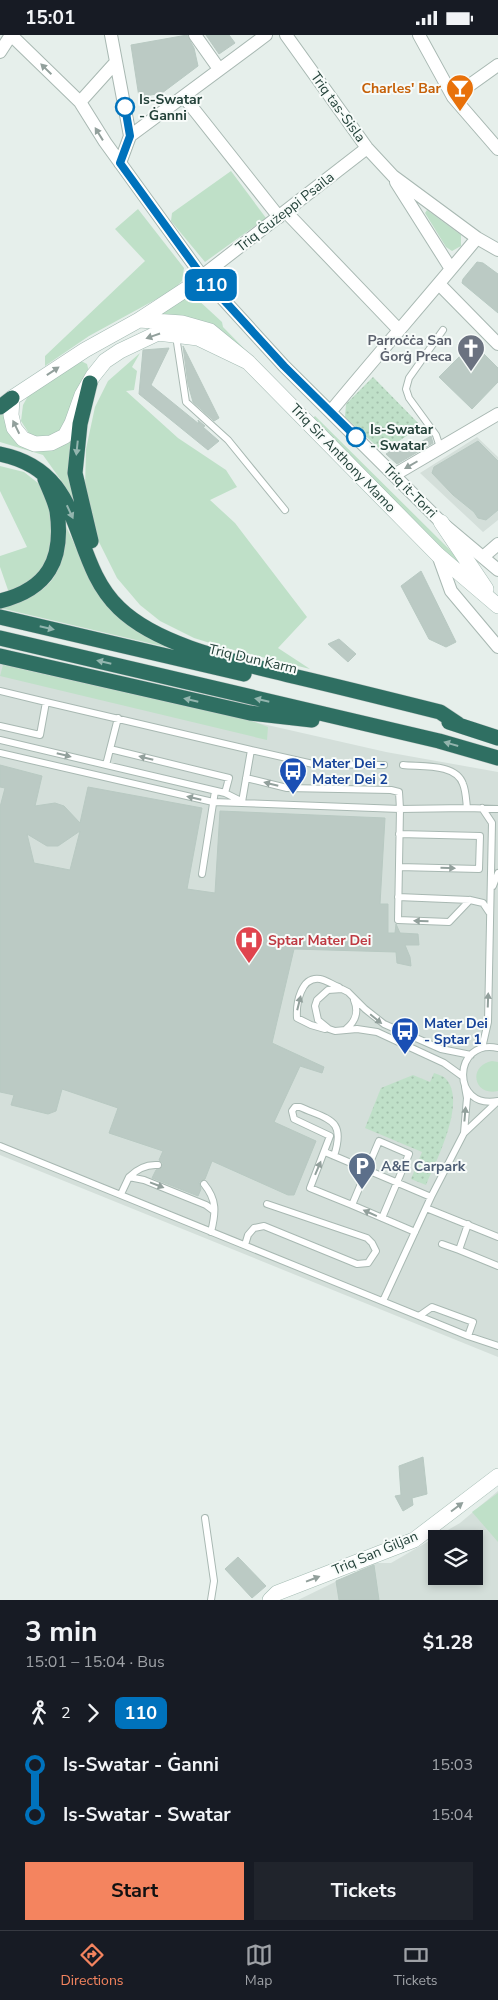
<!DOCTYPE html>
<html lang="en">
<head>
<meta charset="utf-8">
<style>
	:root { --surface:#171b24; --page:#20242c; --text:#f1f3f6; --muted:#9ea1a6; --line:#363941; --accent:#f4845f }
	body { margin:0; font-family:"Nunito Sans",sans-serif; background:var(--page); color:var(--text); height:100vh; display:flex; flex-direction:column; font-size:19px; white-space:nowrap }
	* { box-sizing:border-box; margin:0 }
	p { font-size:16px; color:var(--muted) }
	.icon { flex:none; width:28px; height:28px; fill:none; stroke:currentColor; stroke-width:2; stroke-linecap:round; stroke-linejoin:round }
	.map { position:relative; height:1565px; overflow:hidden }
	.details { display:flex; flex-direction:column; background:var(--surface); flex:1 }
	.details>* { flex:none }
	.badge { padding:0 10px; border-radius:8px; font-size:18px; line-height:32px }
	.fabs { position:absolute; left:428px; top:1495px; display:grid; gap:10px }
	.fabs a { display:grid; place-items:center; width:55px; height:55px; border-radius:0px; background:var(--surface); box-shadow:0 2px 8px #0003; font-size:25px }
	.map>.badge { position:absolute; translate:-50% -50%; box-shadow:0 0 0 2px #fff }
	.legs { display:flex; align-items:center; gap:8px; height:55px; padding:0 25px; font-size:16px }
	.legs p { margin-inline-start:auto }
	.headline { display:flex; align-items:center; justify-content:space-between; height:85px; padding:0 25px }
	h1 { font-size:28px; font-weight:700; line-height:38px }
	.primary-button { display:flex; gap:10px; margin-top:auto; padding:10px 25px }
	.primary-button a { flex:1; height:58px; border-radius:0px; background:var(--accent); color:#111; font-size:20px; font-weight:700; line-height:58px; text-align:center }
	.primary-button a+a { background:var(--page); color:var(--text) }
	ul { padding:0 25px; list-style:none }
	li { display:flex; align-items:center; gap:18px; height:50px; font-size:19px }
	li i { display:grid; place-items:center; width:8px; height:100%; margin:0 6px; background:currentColor }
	li i::after { content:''; width:12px; height:12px; margin:-6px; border:4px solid; border-radius:50%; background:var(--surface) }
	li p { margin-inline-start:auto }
	li:first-child i { background:linear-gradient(#0000 50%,currentColor 0) }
	li:last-child i { background:linear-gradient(currentColor 50%,#0000 0) }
	.status { display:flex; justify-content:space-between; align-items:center; height:35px; padding:0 25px; background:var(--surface); direction:ltr }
	.status svg { height:14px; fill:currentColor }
	.menu { display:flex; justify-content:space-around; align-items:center; height:70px; border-top:1px solid var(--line); background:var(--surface); font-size:14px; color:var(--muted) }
	.menu a { display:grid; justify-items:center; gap:2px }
	.menu .on { color:var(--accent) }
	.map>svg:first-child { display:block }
</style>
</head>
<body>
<div class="status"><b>15:01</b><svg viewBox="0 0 49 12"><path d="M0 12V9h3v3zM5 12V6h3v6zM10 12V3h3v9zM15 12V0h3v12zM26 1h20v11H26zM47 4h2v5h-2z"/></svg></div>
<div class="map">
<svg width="498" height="1565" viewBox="0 0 498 1565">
	<defs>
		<pattern id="park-dots" width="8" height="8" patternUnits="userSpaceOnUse" patternTransform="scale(1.25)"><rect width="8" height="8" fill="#bfe0c8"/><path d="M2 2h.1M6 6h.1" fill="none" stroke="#a4c1ad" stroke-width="1.8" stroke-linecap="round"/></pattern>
	</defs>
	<rect width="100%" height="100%" fill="#e6efeb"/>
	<!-- built -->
	<path fill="#d4dfda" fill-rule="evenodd" d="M477,402L498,422V485L483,497L420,438Z
		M0,629L386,717L498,737V1322L0,1120Z
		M498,1456V1565H298L374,1528H391L460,1488ZM436,1504H474V1541H436Z"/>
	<!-- grass -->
	<path fill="#bfe0c8" d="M231,136L266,183L205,227L171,186L172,178Z
		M138,174L184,233L182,246L173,255L89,301L45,331V321L145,226L115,194Z
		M427,175L461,200V211L452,216L446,212L425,178Z
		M184,263H196L222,287L223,292L268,338L156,282Z
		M140,318L132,332L137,336L134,355L126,356L178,403L226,435L237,452L210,465L235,488L307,582L278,613L310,634L226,613L194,603L160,586L140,570L117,543L97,503L85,452L86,414L95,372L108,346Z
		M81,326L87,329L89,337C81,356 69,400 46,403C41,403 35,401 30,400L21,386L23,370L28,361Z
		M5,374L24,409L74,397L78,484L65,451L43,420L0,407V378Z
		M315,381L448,513L460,526L457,529L313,383Z
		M0,431L24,437L43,452L55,475L50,527L35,544L19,555H8L0,532V521L27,512L0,456Z
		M65,489L80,521L140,595L170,613L0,573V571C25,567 53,556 60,528C63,516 64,502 65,489Z
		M3,630L252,686L268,692L267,705L0,641Z
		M492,1026L498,1027V1056C474,1062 467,1031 492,1026Z
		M498,1458V1507L472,1477Z"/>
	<!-- park -->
	<path fill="url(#park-dots)" d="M373,342L421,391L383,417L345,382L346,369Z
		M434,1038C437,1039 443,1041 445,1043C468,1065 436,1126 426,1150L411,1144L422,1117L365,1093L381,1053L413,1040L430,1047Z"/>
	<!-- building -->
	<path fill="#bbcac4" stroke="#b8c9c2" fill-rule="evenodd" d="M187,0L194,13L198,31L162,58L139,62L131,10Z
		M206,0H229L235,8L219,19Z
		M477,227L483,228L498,239V278L462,248L463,244Z
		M473,308L498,333V347L472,374L439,342Z
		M183,311L219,383L214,386L193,367L188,349Z
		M169,313L151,350L199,389L198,385L205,391L203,392L219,406L208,415L139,359L143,315Z
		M431,401L433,408L397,429L386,419L399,411L404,417Z
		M478,406L498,426V475L486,485L478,483L474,477L453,460L432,438L434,432Z
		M421,536L456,607L446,612L429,604L401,551Z
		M339,604L356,619L348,627L328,609Z
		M0,730L42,741L35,771L55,768L64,771L80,788L88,752L202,773L187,854L215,858L220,776L385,783L380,869H388V898H395L396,889L400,898L418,899L419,910H405L410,922L411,931L397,928L396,917L294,914L272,1008L324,1032L322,1038L300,1031L274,1087L316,1106L294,1160H288L212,1126L205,1144L199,1147L201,1154L198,1161L152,1143L156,1135L162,1132L163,1128L159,1125L163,1116L109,1098L118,1073L62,1054L56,1076L48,1079L11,1070L14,1060L0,1057V772L5,753L0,752ZM80,796L70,835L34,828L27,799L47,811H58Z
		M423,1422L427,1459L412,1463L413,1470L403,1476L395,1461L401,1460L399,1431Z
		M238,1522L266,1551L252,1563L225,1534Z
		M374,1530L379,1565H339L336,1546Z"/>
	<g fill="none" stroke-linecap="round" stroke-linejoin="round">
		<!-- lane casing -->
		<g stroke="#a8b8b2" stroke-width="8">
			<path id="lane" d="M176,301L186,367L228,405L285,475
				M440,412L436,400L409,363L406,354L409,343L443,295
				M0,656L46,667L40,700L0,691
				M46,667L251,715
				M0,705L225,758L241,766
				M110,714L229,743L225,758
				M0,718L213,767L400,774L467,773L498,774
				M106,730L118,683
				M403,730C421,732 456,728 463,749C466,756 466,765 467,773
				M246,743L287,753L391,755L399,757L400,774L398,885L449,887L470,865
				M242,767L251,715L313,729L384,730
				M482,773L492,788L488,987L482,1013
				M399,832L479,834L480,801L399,799
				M202,839L215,756
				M493,851L498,838
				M398,862L470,865L483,868L489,877
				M325,994L311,990L297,983C296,968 301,941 320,944C326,945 333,950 339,952
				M346,994C356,986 359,977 354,965
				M498,1013C453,1003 450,1075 498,1066
				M462,1041L444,1028L377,997L357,994L335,996L329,994L318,985L315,971L317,965L328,955L342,954L348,957L365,974L384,989L441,1014L471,1020
				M465,1052L467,1063L464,1098L497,1067
				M0,1111L468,1301L498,1311
				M325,1117L431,1162
				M334,1121C346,1084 329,1085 300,1072H295L292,1076L294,1084L330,1101L310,1153L352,1170
				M129,1142C137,1134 146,1129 158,1130
				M204,1149C217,1165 216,1177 211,1197
				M121,1159L129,1142L144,1145L206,1170L214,1176
				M426,1173L498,1202
				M382,1183L409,1119L379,1106L352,1170L415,1197
				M468,1189L459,1215L498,1231
				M442,1209L459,1215
				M245,1210L248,1200L254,1193L264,1191L357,1229L368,1228L376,1216L372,1208L367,1203L267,1169
				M383,1266L431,1162L464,1098
				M419,1281L432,1272L473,1287L468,1301
				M205,1483L214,1546L211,1565"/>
		</g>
		<!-- street casing -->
		<g stroke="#a8b8b2" stroke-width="14">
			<path id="street" d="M11,0L80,67L105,107L202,241L284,331L441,487L498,535
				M111,0L130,101L120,128
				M195,0L219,34
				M286,0L367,113L393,141L477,203L498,215
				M419,0L453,62L498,114
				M0,17L11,0
				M184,62L279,182
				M453,62L498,30
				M80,67L116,27
				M130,101L266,0
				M396,147L451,234
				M286,177L399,295
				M202,241L367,113
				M439,249L498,309
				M331,376C379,318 429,261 477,203
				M394,440L498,379
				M438,520L451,556L498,612
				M483,522L498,509"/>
		</g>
		<!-- secondary casing -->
		<g stroke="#a4bbb3" stroke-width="16">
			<path id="secondary" d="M202,241L194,249L139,285L85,315L12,363L11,380L14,393L23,404L35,409L51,408L65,401L72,388L82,360L93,341L105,326L120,316L158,298L198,303L248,327
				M139,285L182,288L210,296L248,327L438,520L498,571
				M441,487L486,554
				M270,1565L277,1558L414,1505L498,1441"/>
		</g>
		<!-- highway casing -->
		<g stroke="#c2cac8" stroke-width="16">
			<path id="highway" d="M90,348L80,389L75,438L91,506
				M0,372L12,363
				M0,419C89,437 67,523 119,573C160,613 242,628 297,642C344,653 392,665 440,677L458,689
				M0,566C48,554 64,525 57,476C55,466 49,454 45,444
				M0,582L244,639
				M0,603L439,706L498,723
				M0,621L250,678L312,685
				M449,687L498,703"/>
		</g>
		<!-- lane -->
		<use href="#lane" stroke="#fff" stroke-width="6"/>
		<!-- street -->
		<use href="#street" stroke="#fff" stroke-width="12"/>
		<!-- secondary -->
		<use href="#secondary" stroke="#fff" stroke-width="15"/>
		<!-- highway -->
		<use href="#highway" stroke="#2f6f62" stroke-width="15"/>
	</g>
	<!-- one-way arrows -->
	<defs><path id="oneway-solid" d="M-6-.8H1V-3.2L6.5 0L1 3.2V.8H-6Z" transform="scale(1.25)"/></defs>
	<g fill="#92a09c">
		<use href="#oneway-solid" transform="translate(46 34) rotate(-136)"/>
		<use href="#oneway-solid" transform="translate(99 99) rotate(-122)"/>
		<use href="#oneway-solid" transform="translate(153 301) rotate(161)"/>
		<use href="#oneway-solid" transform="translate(53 336) rotate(-34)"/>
		<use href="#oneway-solid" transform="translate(16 392) rotate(-116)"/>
		<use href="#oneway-solid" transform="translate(411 430) rotate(150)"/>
		<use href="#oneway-solid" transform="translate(64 720) rotate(14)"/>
		<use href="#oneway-solid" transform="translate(146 723) rotate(-166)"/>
		<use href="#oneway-solid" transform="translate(271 749) rotate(-166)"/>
		<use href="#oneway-solid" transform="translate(194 763) rotate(-167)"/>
		<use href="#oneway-solid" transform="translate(448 833) rotate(1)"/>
		<use href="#oneway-solid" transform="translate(421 886) rotate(-178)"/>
		<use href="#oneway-solid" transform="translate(488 965) rotate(-88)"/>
		<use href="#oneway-solid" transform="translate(299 968) rotate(-76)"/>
		<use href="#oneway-solid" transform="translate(376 984) rotate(39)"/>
		<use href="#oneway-solid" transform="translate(465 1079) rotate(-85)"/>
		<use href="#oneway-solid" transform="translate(318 1133) rotate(-67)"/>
		<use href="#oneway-solid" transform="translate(157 1150) rotate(21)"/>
		<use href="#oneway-solid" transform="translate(370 1178) rotate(-156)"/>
		<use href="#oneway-solid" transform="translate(457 1472) rotate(-37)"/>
		<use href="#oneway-solid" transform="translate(313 1544) rotate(-21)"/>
	</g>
	<g fill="#93b5ae">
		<use href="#oneway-solid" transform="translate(77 413) rotate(96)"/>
		<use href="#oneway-solid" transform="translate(70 477) rotate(65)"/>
		<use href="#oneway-solid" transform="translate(47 593) rotate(13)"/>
		<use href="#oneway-solid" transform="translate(104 627) rotate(-167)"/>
		<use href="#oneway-solid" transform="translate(191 665) rotate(-167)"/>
		<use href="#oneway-solid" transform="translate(262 665) rotate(-167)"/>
		<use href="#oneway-solid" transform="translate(451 709) rotate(-164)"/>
	</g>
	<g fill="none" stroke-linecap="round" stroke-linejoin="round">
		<!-- line-1 casing -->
		<g stroke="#fff" stroke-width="11">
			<path id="line-1" d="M125,72L130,101L120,128L202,241L284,331L356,402"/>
		</g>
		<!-- line-1 -->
		<use href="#line-1" stroke="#0072bc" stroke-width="8"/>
	</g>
	<!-- icons -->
	<defs>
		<g id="bar-pin" transform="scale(1.4375)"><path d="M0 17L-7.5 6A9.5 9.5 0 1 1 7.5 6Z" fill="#e8710a" stroke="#f7fbf9"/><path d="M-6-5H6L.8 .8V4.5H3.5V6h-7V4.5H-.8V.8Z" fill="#fff"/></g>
		<g id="church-pin" transform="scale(1.4375)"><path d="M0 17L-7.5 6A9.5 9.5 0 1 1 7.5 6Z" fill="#6b7280" stroke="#f7fbf9"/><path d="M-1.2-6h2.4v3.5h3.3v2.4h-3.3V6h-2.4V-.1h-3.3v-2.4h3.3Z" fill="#fff"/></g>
		<g id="bus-pin" transform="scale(1.4375)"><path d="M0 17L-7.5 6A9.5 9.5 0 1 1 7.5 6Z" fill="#1a4fb4" stroke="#f7fbf9"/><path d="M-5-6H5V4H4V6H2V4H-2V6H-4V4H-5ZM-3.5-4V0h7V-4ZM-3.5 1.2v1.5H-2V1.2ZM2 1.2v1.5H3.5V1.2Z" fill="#fff"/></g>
		<g id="hospital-pin" transform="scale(1.4375)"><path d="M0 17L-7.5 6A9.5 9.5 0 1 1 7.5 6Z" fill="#e0444e" stroke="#f7fbf9"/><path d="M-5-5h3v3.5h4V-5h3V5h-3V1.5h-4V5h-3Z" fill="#fff"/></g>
		<g id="parking-pin" transform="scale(1.4375)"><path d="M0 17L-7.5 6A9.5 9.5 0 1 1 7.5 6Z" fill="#5c6f8a" stroke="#f7fbf9"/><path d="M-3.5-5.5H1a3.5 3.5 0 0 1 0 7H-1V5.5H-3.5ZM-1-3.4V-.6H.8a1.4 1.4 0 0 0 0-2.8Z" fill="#fff"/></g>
	</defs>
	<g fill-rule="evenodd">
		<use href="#bar-pin" x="460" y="53"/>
		<use href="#church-pin" x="471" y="313"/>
		<use href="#bus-pin" x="293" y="736"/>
		<use href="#hospital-pin" x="249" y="905"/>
		<use href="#bus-pin" x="405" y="996"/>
		<use href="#parking-pin" x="362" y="1131"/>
	</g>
	<!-- markers -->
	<g fill="#fff" stroke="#0072bc" stroke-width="2.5">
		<circle cx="125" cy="72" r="9"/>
		<circle cx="356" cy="402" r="9"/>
	</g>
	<g text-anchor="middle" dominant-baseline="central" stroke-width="4" stroke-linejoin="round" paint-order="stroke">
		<!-- food labels -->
		<g font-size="14" font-weight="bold" fill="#c56008" stroke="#f7fbf9" text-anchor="end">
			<text x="441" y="53">Charles' Bar</text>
		</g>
		<!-- stop labels -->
		<g font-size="14" font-weight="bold" fill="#24423a" stroke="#f7fbf9" text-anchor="start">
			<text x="139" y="64">Is-Swatar<tspan x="139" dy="16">- Ġanni</tspan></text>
			<text x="370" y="394">Is-Swatar<tspan x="370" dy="16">- Swatar</tspan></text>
		</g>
		<!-- street labels -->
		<g font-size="14" fill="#24423a" stroke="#f7fbf9">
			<text transform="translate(338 72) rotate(54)">Triq tas-Sisla</text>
			<text transform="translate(285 177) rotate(-38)">Triq Ġużeppi Psaila</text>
			<text transform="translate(343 423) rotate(46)">Triq Sir Anthony Mamo</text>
			<text transform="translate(410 456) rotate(45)">Triq it-Torri</text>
			<text transform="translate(253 624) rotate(13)">Triq Dun Karm</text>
			<text transform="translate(375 1518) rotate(-23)">Triq San Ġiljan</text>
		</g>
		<!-- worship labels -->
		<g font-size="14" font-weight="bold" fill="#5b616d" stroke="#f7fbf9" text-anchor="end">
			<text x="452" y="305">Parroċċa San<tspan x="452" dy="16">Ġorġ Preca</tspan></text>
		</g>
		<!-- transit labels -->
		<g font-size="14" font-weight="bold" fill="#164399" stroke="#f7fbf9" text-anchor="start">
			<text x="312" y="728">Mater Dei -<tspan x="312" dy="16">Mater Dei 2</tspan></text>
			<text x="424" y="988">Mater Dei<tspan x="424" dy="16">- Sptar 1</tspan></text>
		</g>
		<!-- health labels -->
		<g font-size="14" font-weight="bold" fill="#be3a42" stroke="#f7fbf9" text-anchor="start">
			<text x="268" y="905">Sptar Mater Dei</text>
		</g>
		<!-- service labels -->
		<g font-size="14" font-weight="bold" fill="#4e5e75" stroke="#f7fbf9" text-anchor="start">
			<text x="381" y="1131">A&amp;E Carpark</text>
		</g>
	</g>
</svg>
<div class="fabs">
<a><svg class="icon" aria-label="layers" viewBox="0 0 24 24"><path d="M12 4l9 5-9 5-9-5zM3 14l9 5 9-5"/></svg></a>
</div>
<b class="badge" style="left:211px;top:250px;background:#0072bc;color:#fff">110</b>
</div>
<section class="details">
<div class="headline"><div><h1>3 min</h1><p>15:01 – 15:04 · Bus</p></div><b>$1.28</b></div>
<div class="legs"><svg class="icon" aria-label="walk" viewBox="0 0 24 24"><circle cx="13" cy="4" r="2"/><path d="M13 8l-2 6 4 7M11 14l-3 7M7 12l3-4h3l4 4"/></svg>2<svg class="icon" aria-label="forward" viewBox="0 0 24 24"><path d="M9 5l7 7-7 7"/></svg><b class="badge" style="background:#0072bc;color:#fff">110</b></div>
<ul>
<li><i style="color:#0072bc"></i><b>Is-Swatar - Ġanni</b><p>15:03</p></li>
<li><i style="color:#0072bc"></i><b>Is-Swatar - Swatar</b><p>15:04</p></li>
</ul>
<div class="primary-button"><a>Start</a><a>Tickets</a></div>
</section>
<nav class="menu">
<a class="on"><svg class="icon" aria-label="directions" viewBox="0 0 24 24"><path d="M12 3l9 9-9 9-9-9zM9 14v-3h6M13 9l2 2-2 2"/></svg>Directions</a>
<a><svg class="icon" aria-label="map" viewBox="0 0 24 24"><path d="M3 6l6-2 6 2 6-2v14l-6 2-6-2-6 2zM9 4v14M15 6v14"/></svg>Map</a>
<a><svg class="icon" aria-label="tickets" viewBox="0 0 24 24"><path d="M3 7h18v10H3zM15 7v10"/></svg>Tickets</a>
</nav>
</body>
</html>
